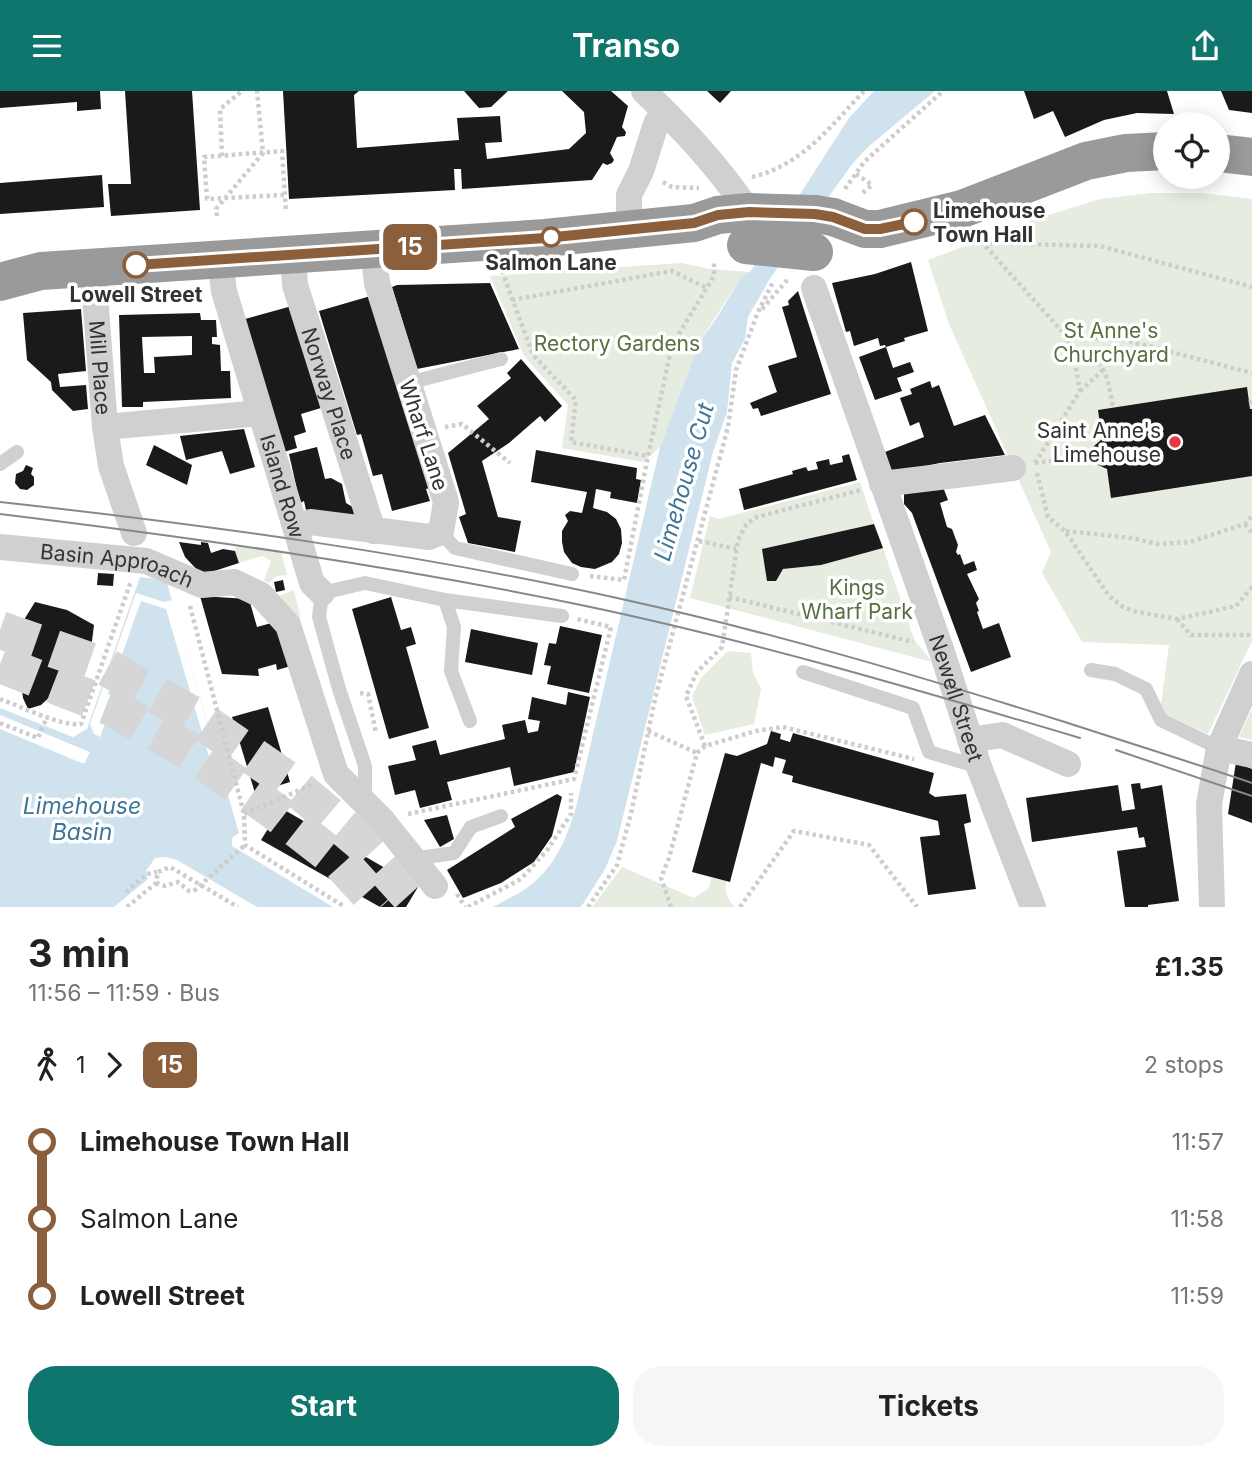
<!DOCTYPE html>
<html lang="en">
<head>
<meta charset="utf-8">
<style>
	:root { --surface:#fff; --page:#f6f6f6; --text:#222; --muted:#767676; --accent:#0f766e }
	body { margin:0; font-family:Inter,sans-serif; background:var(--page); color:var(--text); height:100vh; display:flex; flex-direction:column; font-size:26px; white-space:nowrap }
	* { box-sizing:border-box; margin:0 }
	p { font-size:23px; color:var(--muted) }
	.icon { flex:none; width:38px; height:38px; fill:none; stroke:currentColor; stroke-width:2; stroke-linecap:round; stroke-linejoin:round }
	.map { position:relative; height:816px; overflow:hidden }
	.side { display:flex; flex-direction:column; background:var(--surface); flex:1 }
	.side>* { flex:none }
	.badge { padding:0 14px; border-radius:10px; font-size:24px; line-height:46px }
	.tools { position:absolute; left:1153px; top:21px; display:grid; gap:14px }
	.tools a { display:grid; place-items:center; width:77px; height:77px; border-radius:50%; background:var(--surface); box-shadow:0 4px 18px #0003; font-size:35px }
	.map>.badge { position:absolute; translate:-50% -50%; box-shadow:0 0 0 4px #fff }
	.legs { display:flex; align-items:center; gap:10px; height:77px; padding:0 28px; font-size:23px }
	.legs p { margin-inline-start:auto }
	.head { display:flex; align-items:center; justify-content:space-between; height:119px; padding:0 28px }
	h1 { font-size:38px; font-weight:700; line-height:52px }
	.button { display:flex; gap:14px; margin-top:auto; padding:14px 28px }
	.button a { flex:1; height:80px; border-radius:28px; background:var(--accent); color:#fff; font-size:28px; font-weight:700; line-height:80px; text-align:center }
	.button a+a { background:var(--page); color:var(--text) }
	ul { padding:0 28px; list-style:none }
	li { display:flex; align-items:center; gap:24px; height:77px; font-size:26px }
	li i { display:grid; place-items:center; width:10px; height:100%; margin:0 9px; background:currentColor }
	li i::after { content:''; width:18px; height:18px; margin:-9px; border:5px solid; border-radius:50%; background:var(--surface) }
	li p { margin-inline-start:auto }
	li:first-child i { background:linear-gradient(#0000 50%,currentColor 0) }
	li:last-child i { background:linear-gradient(currentColor 50%,#0000 0) }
	header { display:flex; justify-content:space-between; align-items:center; height:91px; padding:0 28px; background:var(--accent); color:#fff; font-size:32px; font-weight:700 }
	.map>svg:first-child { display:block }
</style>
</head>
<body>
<header><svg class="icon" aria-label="menu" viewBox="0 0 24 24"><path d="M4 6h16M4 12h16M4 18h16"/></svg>Transo<svg class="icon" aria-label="share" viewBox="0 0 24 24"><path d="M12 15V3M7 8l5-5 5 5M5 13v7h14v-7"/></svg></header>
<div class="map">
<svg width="1252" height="816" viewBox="0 0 1252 816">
	<rect width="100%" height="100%" fill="#fff"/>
	<!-- green -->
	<path fill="#e6ecdf" d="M1151,102H1202L1252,108V550L1208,643L1160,621L1169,554L1082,551L1042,482L1051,461L949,233L928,169L1045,125L1100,108Z
		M681,172L711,178L750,181L741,186L699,252L660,356L643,371L562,357L568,314L524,265L490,185Z
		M860,391L874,433L763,458L767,490L776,489L783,478L821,474L883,457L914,548L932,571L690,507L710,425L719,428Z
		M236,455L281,461L287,484L277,485L269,492L264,490L271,470L262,465L239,472L235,460Z
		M294,499L301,529L276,506Z
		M728,560L751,562L753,582L761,598L754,633L705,644L692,606L701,587Z
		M1252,618V649L1239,646Z
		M622,776L694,807L709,797L711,787L726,790C725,802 727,808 735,816H592Z"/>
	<!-- water -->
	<path fill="#cfe2ee" d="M874,0H935L868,56L853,72L771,186L748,226L745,248L732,272L727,321L713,361L617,750L605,778L581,816H493C506,809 521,802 532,793C557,772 567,746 576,716L660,356L699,252L718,225L741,186L750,181L849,27Z
		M140,486L166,489L239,742L232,747V755L333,816H257L177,769L166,766L155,767L146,780L148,788L114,816H0V617L73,646L87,638Z"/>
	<!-- pier -->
	<path fill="#fff" d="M136,502L164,511L172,509L217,667L210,669L166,518L141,510L108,603L115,606L100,646L94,643L90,633Z
		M0,624L90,661L84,673L0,638Z"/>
	<!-- building -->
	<path fill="#1a1a1a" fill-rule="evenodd" d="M0,0H100L101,18L77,20V11L0,17Z
		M125,0H192L200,119L111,125L108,93H131Z
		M283,0H359L354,4L357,57L459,49L457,27L500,25L502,51L485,52L487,68L569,58L586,42L584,21L562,0H611L628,15L622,36L626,41L625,45L617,46L610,62L614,69L612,72L607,74L603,72L592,89L462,98L461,78H454L455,99L289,108Z
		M464,0H508L491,16L479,17Z
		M707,0H731L720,12Z
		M1024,0H1167L1174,23L1137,22L1104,29L1065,46L1053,20L1034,28Z
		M1221,0H1252V22L1229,19Z
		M102,84L104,116L0,123V92Z
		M911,171L928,240L904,247L905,250L886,256L885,254L880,255L878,247L854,255L850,240L846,241L832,192L875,183Z
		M490,192L519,258L417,278L392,196L397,194Z
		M798,200L831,303L761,325L758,317L753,318L750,312L777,301L768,275L797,266L782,216L789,214L788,210Z
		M374,204L433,396L426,398L430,410L392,420L382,383L373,385L361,343L357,344L319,220Z
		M292,215L321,317L301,323L306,341L294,345L297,357L284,361L245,228Z
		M81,218L86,280L58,283L60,296L86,294L88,318L73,320L52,299L51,291L27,269L23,222Z
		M200,222L201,229H216L217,246H212V253L220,254L221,280H230L231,307L143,311V316H122L119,224ZM192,245V264L154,266L155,282H144L142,246Z
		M886,256L893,277L910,271L914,281L897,287L902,300L875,309L859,266Z
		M521,268L562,315L545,331L540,325L509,352L482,370L498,426L521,430L515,461L468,452L459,426L466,423L448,362L489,328L477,315L511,287L507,282Z
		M930,290L932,297L939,294L954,335L985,324L1005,364L940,372L892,382L885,361L924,346L919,331L910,335L900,307L912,303L910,298Z
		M1247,296L1250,318H1252V385L1111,407L1107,378L1096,373L1092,365L1093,356L1102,348L1098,319Z
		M244,338L255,376L230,383L222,360L186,369L180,345Z
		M154,354L192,374L187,394L146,374Z
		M317,356L325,388L331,387L342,393L346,412L356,418L349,434L306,419L304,410L300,412L289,363Z
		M536,359L637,377L636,388L641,389L637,412L610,407L611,401L596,398L593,417L607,421L616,428L621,438L622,452L619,463L612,471L595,478L581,476L572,472L564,461L562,451V440L568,430L565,424L570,420L582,422L587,401L531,391Z
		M849,363L857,389L744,419L739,398L793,383L792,380L806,376L808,380L818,378L816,371L829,368L830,374L843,371L842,365Z
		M26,374L33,377L31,383L34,386V394L27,399L20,398L15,392L16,383L23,380Z
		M943,396L948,409L940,412L947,436L952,438L958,454L956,461L958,464L960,463L964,474L974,470L977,479L967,483L979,508L976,512L979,520L977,521L983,538L999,532L1011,566L971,581L912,422L904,413V402Z
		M874,433L883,457L821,474L783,478L776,490H767L762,458Z
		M179,451L201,454V451L208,452L211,462L223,458L235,460L239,472L202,484L185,466Z
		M98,482L114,483L113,495L97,494Z
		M283,489L285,499L276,501L274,491Z
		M200,505L249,508L257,536L275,531L291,575L277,579L276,573L258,578L259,585L222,583Z
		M391,506L401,539L411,536L416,553L406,556L429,637L389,648L352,518Z
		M35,511L67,519L94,534L91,558H84L74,583L64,580L61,587L65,592L41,614L28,618L23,607L19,575H24L28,567L18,562L26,537L22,532Z
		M560,535L602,544L589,602L547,593L551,575L544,574L549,552L556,553Z
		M471,538L538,552L532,584L465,571Z
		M568,601L590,606L574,681L514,695L510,676L447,691L452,709L420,717L415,699L395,704L388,675L416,669L412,655L436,649L440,664L505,648L502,634L525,629L528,642L538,640L540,630L528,628L532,606L566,614Z
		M268,616L290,691L255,702L232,626Z
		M771,640L781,643L780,648L790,651L793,642L934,682L929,702L935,706L966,703L971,731L964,733L976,798L928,804L920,746L940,744L938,730L792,691L793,685L782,682L786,669L775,666L773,676L761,672L730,791L692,781L725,662L737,665L767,653Z
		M1236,671L1252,678V732L1228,723Z
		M1140,692L1141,698L1162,694L1179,810L1148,814V816H1125L1117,760L1146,756L1144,746L1139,747L1137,736L1032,751L1026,707L1118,694L1122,720L1135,718L1131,693Z
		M557,703L562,706L552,745L534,771L501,792L463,807L447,779L515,736L511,728Z
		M281,717L418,796L406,816H380L261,749Z
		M447,724L454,748L440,756L424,729Z"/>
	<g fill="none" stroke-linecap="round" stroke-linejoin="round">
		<!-- highway-tunnel -->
		<path stroke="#d6d6d6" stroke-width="38" stroke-dasharray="38 19" stroke-linecap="butt" d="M0,539L106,576L196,626L286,688L361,751L420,816
			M0,573L109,615L189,660L273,719L342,773L381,816"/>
		<!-- path -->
		<path stroke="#cdcdcd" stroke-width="4.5" stroke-dasharray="3.5 3.5" stroke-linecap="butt" d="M222,65L220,18L242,0
			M856,83L872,94L860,104
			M752,86C801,75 831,35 864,0
			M663,91L672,96L699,97
			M845,98L864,71L943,0
			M284,104L207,108L204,66L282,60L286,121
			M217,125L216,118L263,62L257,0
			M981,150L1067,246
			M982,152L1100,155L1252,196
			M502,180L533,264L576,309L571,351L648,365
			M512,209L672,180L707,197
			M762,218L788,188
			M1073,261C1106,265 1108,288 1113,317
			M1080,300L1103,279
			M1249,312L1252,311
			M445,336L462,333L510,372
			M1035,372L1080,300L1073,261L1067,246L1125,249L1252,282
			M1035,372L1092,365
			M1037,382L1048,426L1065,440L1109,505L1123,516L1137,521L1177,528L1236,515L1252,496
			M1245,433L1252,442
			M1066,440L1132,447L1158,453L1190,451L1245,433L1252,425
			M699,450L736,458
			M590,485L624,489L648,365L672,254L714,185V172
			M729,506L913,551
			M190,515L244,723L245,754L345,816
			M1177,528L1191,544H1252
			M360,602L368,603L376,642
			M0,608C20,615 62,636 81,633L131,490
			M0,632L38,647L47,626
			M648,640L697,662
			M705,655L686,605L697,581L722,556L738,449L747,432L757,426L861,399
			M244,723L314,693
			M408,723L574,688L611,536L577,528
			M156,792L165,795L178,791L189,800H194
			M126,801L147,783L157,781
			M457,803L465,816
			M127,816L156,792L158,781L170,776L238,816
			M468,816L521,788L548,758L571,723V702
			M588,816L617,774L631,723L655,608L728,336L736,279L758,221L774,189
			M671,816L661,787L669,767L697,662L705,655L756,640L783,636L914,668
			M740,816L794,740L869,754L917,816"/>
		<!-- lane -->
		<path stroke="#d0d0d0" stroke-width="14" d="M408,292L501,268
			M0,373L17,361
			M441,441L455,457L572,483
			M445,509L454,536L451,580L470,630
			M1091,579L1115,583L1146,598L1161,629L1219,657
			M803,581L913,617L929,661L979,676
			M365,710V675L339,598L319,526L322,502L365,492L445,509L562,525
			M412,768L454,762L471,736L501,725"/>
		<!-- street -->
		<g stroke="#d0d0d0" stroke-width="26">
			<path d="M644,0C683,38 719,76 749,121"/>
			<path d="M629,139V104L641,80L656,33L664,20"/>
			<path id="s1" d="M293,163L295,194L373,440"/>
			<path id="s2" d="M220,168L224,200L312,492L322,502"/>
			<path id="s3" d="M93,177L105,336L260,322"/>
			<path id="s4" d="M814,197L942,561L979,676L1033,816"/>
			<path d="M105,336L111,375L134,442"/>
			<path d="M882,393L1013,377"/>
			<path d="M310,431L429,446L441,441L446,411L377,192L373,159"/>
			<path id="s5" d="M0,456L146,470L202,494L234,491L261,504L288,534L336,683L383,730L435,795"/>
			<path d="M970,649L1002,644L1068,673"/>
			<path d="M1219,657L1252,664"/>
			<path d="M1212,816L1209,713L1219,657L1252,583"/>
		</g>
		<!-- highway -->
		<path stroke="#9a9a9a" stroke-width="38" d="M1218,62L1252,66
			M833,126L865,138H880L962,118L1086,70L1126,62L1166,60
			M0,191L41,180L545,147L694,132L718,124L749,121L815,123"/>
		<!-- tram -->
		<path stroke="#888" stroke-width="2" d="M0,411C209,434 420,463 626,509C775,542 922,586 1068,632C1129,652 1191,671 1252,692
			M0,423C195,447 389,474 581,514C749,549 915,598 1080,647
			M1116,659L1252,705"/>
		<!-- path-bridge -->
		<path stroke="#cdcdcd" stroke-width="4.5" stroke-dasharray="3.5 3.5" stroke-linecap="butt" d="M194,800L245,754"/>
		<!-- highway-bridge -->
		<path stroke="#9a9a9a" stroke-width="38" d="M815,123L833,126
			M746,154L814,161"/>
	</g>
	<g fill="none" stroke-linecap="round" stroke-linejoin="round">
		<!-- line-1 casing -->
		<g stroke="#fff" stroke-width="16">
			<path id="line-1" d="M136,174L545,147L694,132L718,124L749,121L815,123L833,126L865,138H880L914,131"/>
		</g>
		<!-- line-1 -->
		<use href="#line-1" stroke="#8b5e3c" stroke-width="10"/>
	</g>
	<!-- markers -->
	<g fill="#fff" stroke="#8b5e3c" stroke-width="3.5">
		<circle cx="914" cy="131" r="12"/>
		<circle cx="551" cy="146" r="9"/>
		<circle cx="136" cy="174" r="12"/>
	</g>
	<circle fill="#e63946" stroke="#fff" stroke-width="2.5" cx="1175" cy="351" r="7"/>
	<g text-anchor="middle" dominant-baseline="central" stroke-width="7" stroke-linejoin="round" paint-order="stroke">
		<!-- stop labels -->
		<g font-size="21" font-weight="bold" fill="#333" stroke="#fff">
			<text x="933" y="119" text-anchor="start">Limehouse<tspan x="933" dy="24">Town Hall</tspan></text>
			<text x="551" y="171">Salmon Lane</text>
			<text x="136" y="203">Lowell Street</text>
		</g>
		<!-- park labels -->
		<g font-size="21" fill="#56703f" stroke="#fff">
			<text x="1111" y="239">St Anne's<tspan x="1111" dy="24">Churchyard</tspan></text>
			<text x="617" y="252">Rectory Gardens</text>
			<text x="857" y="496">Kings<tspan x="857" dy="24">Wharf Park</tspan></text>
		</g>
		<!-- street labels -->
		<g font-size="21" fill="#333" stroke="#fff">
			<text stroke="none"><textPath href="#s3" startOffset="100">Mill Place</textPath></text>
			<text stroke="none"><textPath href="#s1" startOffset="145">Norway Place</textPath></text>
			<text transform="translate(424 344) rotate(72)">Wharf Lane</text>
			<text stroke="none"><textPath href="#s2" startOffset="236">Island Row</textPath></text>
			<text stroke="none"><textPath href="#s5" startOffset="119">Basin Approach</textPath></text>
			<text stroke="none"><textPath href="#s4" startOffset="434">Newell Street</textPath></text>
		</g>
		<!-- poi labels -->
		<g font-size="21" fill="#333" stroke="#fff" text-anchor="end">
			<text x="1161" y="339">Saint Anne's<tspan x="1161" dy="24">Limehouse</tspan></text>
		</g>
		<!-- water labels -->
		<g font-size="23" font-style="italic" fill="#3f7597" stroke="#fff">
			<text transform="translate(684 391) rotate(-74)">Limehouse Cut</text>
			<text x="82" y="715">Limehouse<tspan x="82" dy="26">Basin</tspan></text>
		</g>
	</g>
</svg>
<div class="tools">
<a><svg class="icon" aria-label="locate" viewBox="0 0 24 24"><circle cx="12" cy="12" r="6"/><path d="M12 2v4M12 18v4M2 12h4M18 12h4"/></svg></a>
</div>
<b class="badge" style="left:410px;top:156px;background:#8b5e3c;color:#fff">15</b>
</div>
<section class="side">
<div class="head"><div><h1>3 min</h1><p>11:56 – 11:59 · Bus</p></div><b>£1.35</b></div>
<div class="legs"><svg class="icon" aria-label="walk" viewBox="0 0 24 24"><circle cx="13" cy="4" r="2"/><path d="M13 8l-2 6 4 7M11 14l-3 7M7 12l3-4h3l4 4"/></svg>1<svg class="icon" aria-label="forward" viewBox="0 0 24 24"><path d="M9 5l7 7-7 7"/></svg><b class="badge" style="background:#8b5e3c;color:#fff">15</b><p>2 stops</p></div>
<ul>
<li><i style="color:#8b5e3c"></i><b>Limehouse Town Hall</b><p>11:57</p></li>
<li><i style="color:#8b5e3c"></i><span>Salmon Lane</span><p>11:58</p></li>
<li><i style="color:#8b5e3c"></i><b>Lowell Street</b><p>11:59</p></li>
</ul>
<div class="button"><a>Start</a><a>Tickets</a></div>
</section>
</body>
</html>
